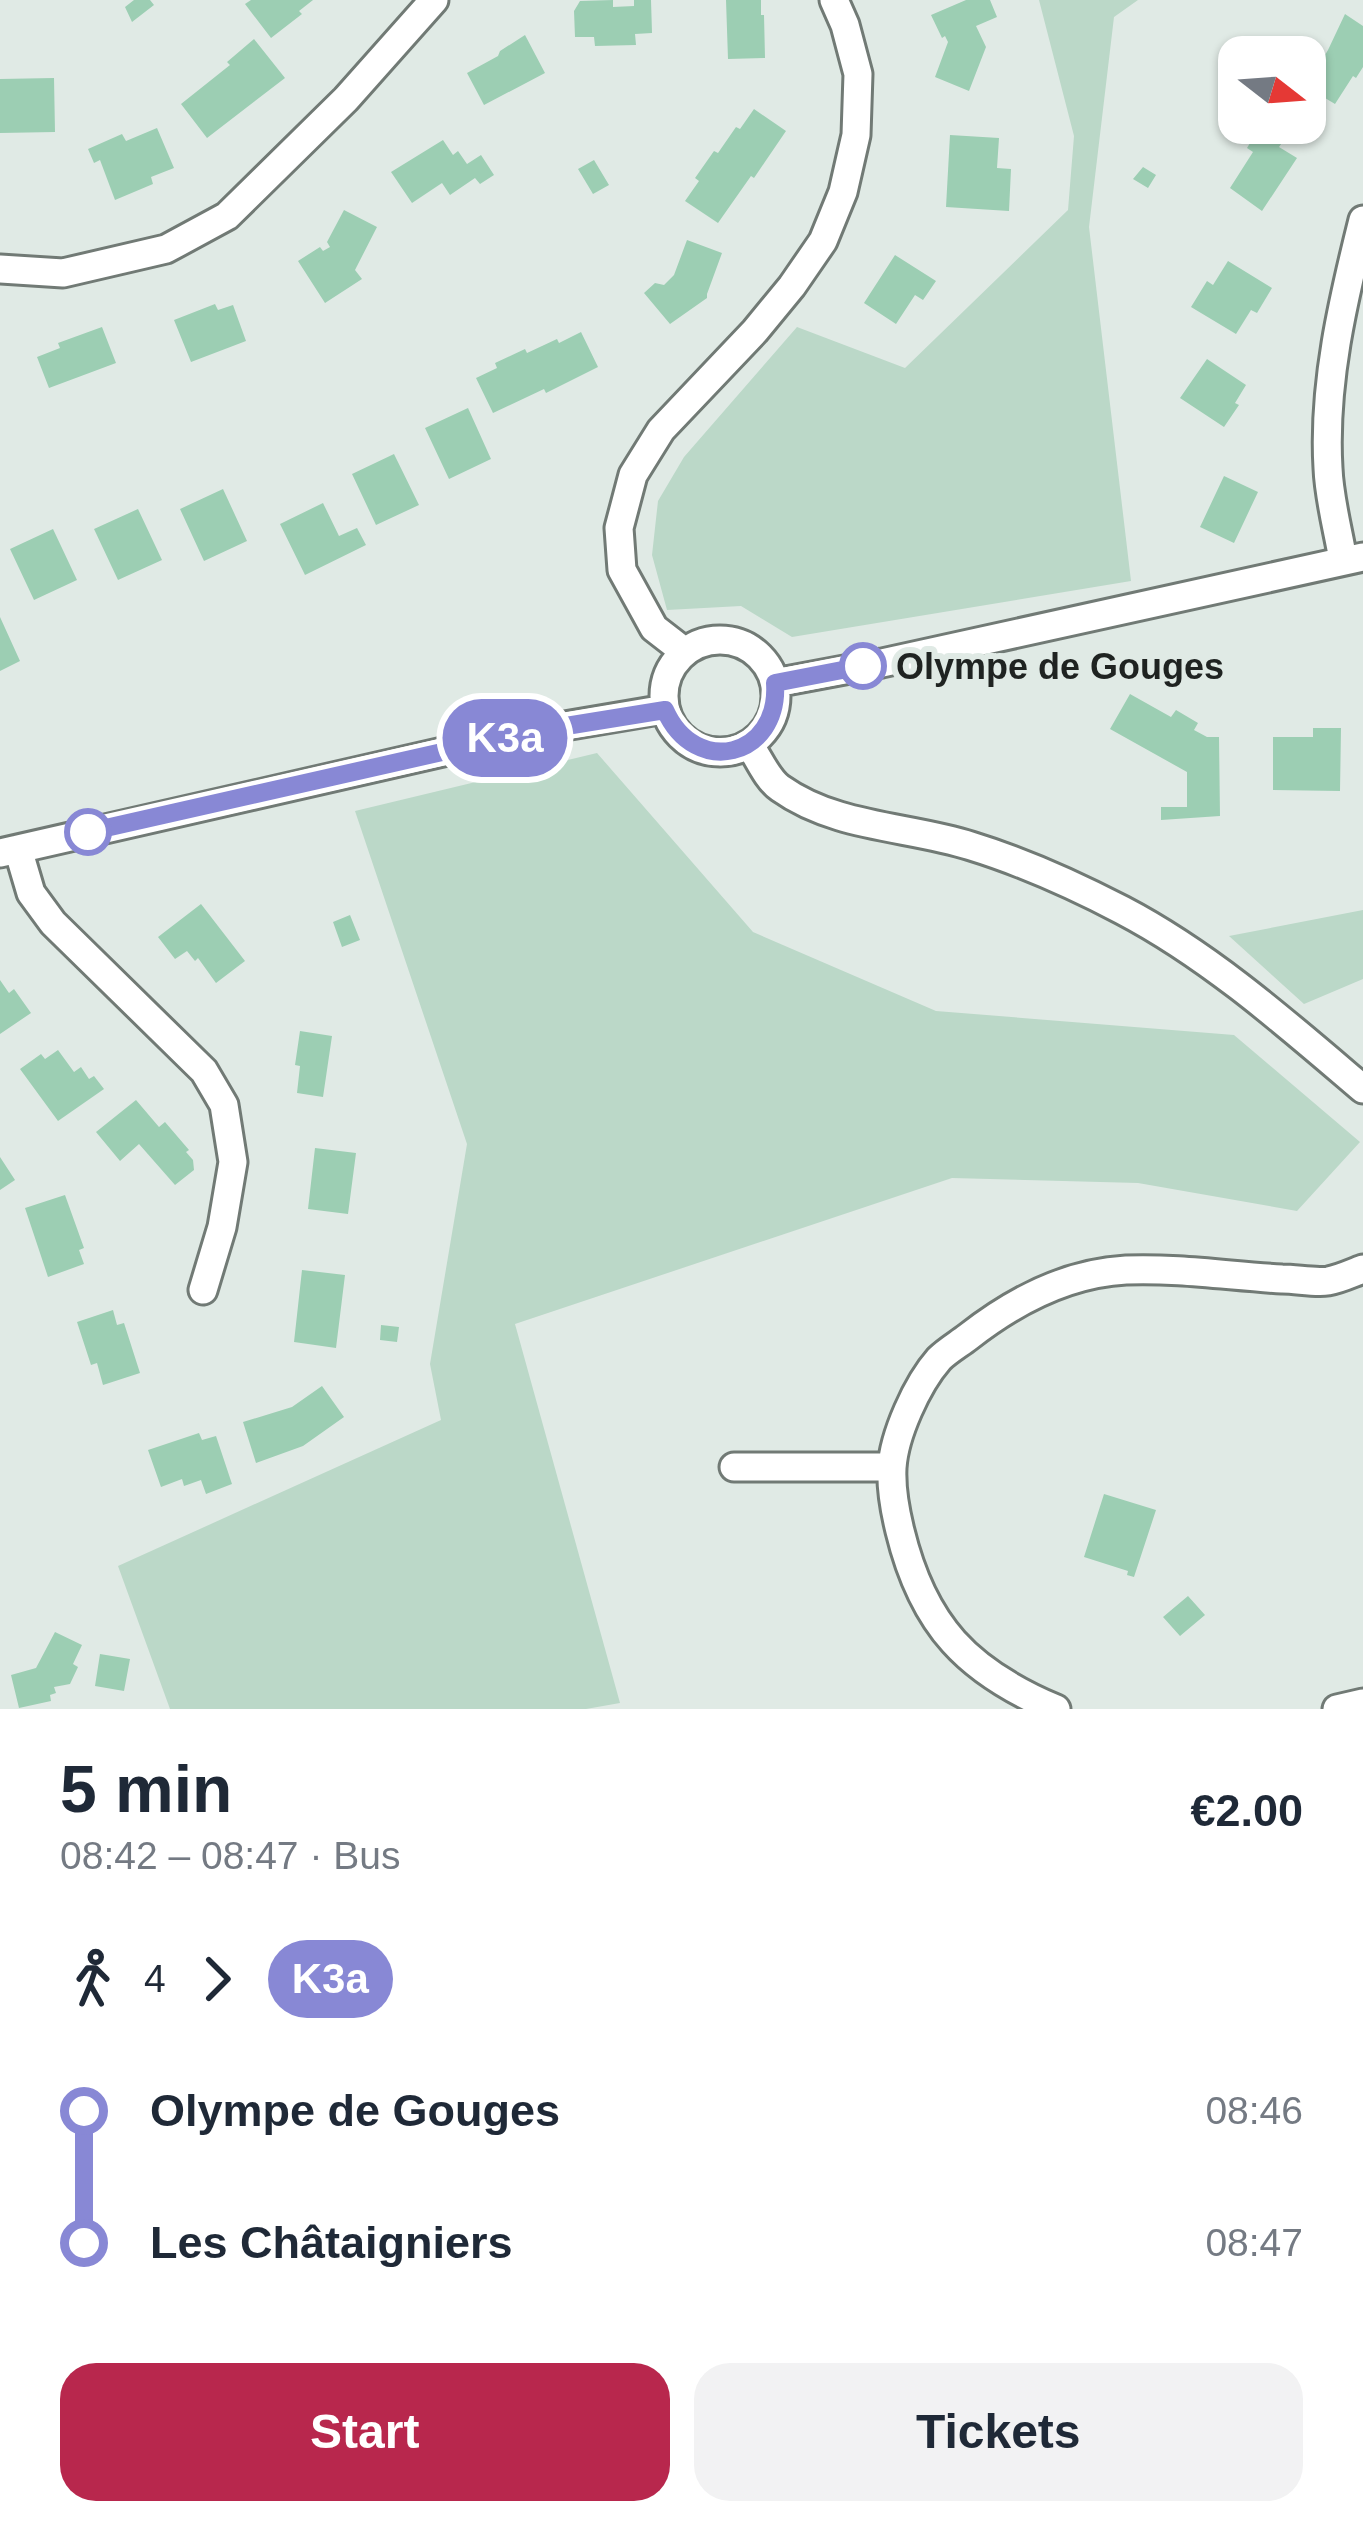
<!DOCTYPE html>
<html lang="en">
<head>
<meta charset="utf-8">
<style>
	:root { --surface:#fff; --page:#f2f2f3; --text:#1f2937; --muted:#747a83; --accent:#b8274d }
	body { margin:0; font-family:Helvetica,sans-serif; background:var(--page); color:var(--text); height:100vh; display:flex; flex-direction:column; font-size:45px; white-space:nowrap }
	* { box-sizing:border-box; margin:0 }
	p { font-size:39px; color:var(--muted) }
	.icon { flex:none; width:66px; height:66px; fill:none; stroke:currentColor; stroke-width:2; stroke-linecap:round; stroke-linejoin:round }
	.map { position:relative; height:1709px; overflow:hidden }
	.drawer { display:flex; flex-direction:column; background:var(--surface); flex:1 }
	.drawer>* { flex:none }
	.badge { padding:0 24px; border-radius:39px; font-size:42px; line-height:78px }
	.needle { width:78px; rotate:107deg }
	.tools { position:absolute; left:1218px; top:36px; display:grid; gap:24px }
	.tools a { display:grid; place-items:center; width:108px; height:108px; border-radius:24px; background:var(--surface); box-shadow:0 3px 9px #0004; font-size:60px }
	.map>.badge { position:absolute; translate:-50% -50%; box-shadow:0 0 0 6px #fff }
	.legs { display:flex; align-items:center; gap:18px; height:132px; padding:0 60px; font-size:39px }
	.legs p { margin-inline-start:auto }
	.overview { display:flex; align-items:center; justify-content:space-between; height:204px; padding:0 60px }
	h1 { font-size:66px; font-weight:700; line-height:90px }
	.primary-button { display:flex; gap:24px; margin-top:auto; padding:24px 60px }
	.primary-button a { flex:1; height:138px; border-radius:36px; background:var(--accent); color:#fff; font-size:48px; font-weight:700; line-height:138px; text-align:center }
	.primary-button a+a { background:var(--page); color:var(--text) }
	ul { padding:0 60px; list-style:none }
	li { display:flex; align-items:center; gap:42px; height:132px; font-size:45px }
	li i { display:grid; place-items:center; width:18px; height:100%; margin:0 15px; background:currentColor }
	li i::after { content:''; width:30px; height:30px; margin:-15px; border:9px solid; border-radius:50%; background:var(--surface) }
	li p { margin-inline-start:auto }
	li:first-child i { background:linear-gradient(#0000 50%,currentColor 0) }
	li:last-child i { background:linear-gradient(currentColor 50%,#0000 0) }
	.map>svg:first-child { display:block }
</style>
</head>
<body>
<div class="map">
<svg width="1363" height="1709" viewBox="0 0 1363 1709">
	<rect width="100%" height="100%" fill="#e0eae5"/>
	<!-- green -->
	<path fill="#bbd8c8" d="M1039,0H1138L1114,17L1089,227L1131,581L792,637L741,606L667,610L652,555L658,501L684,457L797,327L905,368L1068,210L1074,136Z
		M597,753L753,932L936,1011L1234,1035L1360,1142L1297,1211L1138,1183L952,1178L515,1324L620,1703L586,1709H170L118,1566L441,1420L430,1364L467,1144L355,811Z
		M1363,910V979L1304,1004L1229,936Z"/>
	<!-- building -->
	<path fill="#9cceb3" d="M134,0H150L154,5L132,22L125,7Z
		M251,0H313L299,11L302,14L271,38L245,4Z
		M613,0V7L634,6V0H651L652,33L635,34L636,45L595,46L594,37H575L574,11L580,1Z
		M726,0H761V15H764L765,58L728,59Z
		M966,0H990L997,17L976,26L986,47L969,91L935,77L948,42L945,36L942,38L931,15Z
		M1345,14L1363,26V67L1356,78L1353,76L1335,104L1305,86V79L1321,54L1325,55L1328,50Z
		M525,35L545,73L484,105L467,73L498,56L500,51Z
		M254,39L285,78L207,138L181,104L230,65L227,62Z
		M54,78L55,132L0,133V79Z
		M754,109L786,131L754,178L751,176L718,223L685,201L699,181L695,178L714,151L718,153L736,127L740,129Z
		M1261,125L1284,140L1279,147L1297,158L1262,211L1230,188L1253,152L1247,148Z
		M157,128L174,168L151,177L153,184L115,200L100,160L94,163L88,149L122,134L126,141Z
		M950,135L999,138L997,168L1011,169L1009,211L946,207Z
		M443,140L453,155L458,151L467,164L481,155L494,175L480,184L475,178L450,195L442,183L412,203L391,172Z
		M594,160L609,185L593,194L578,169Z
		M1143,167L1156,175L1148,188L1133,179Z
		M344,210L377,227L355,270L362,279L325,303L298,261L320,247L323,251L330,247L327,242Z
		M687,240L722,253L707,294V298L670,324L644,293L655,283L664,285L674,275Z
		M895,255L936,281L923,300L915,295L896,324L864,303Z
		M1228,261L1272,288L1257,313L1251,310L1236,334L1191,307L1207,281L1213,285Z
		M215,304L218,310L233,305L246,341L191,362L174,320Z
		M102,327L116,363L49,388L37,357L60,348L58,343Z
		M581,332L598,367L546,393L544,389L493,413L476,378L497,368L495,363L525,349L527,353L557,339L559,343Z
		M1207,359L1246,385L1235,403L1239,405L1224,427L1180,398Z
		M468,408L491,459L449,479L425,428Z
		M394,454L419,505L376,525L352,474Z
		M1224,476L1258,492L1234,543L1200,527Z
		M223,489L247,541L204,561L180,509Z
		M323,503L339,536L357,528L366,545L305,575L280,524Z
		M138,509L162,560L118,580L94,529Z
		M53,529L77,580L34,600L10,549Z
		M0,617L20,661L0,671Z
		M1065,658L1068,671L1049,674L1046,662Z
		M1130,694L1171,717L1176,710L1198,723L1194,730L1207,737H1219L1220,816L1161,820V807H1187V772L1110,729Z
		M1313,728H1341L1340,791L1273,790V737H1313Z
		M201,904L245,961L216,983L198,958L195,961L187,951L175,959L158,937Z
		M350,915L360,940L342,947L333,922Z
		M0,980L9,993L14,989L31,1013L0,1034Z
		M300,1031L332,1036L323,1097L297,1093L300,1066L295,1065Z
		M58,1050L74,1072L81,1067L89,1079L94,1076L104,1089L58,1121L20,1069L41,1054L45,1059Z
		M136,1100L159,1127L165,1122L189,1150L186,1152L193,1160L194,1170L175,1185L139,1144L120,1161L96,1132Z
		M315,1148L356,1153L348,1214L308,1209Z
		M0,1157L15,1180L0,1190Z
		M65,1195L84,1248L79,1250L84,1264L48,1277L25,1208Z
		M302,1270L345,1275L336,1348L294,1342Z
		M113,1310L117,1325L124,1323L140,1373L103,1385L97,1363L91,1365L77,1322Z
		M381,1325L399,1327L397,1342L380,1340Z
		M322,1386L344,1417L303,1446L256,1463L243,1422L292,1407Z
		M199,1433L202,1440L216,1436L232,1484L206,1494L201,1480L184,1486L182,1479L161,1487L148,1450Z
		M1104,1494L1156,1510L1134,1577L1127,1575L1128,1571L1084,1557Z
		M1188,1596L1205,1615L1180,1636L1163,1617Z
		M55,1632L82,1645L73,1664L78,1667L70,1684L54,1687L56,1693L50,1695L51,1701L19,1708L11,1675L36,1668Z
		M100,1654L130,1659L124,1691L95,1686Z"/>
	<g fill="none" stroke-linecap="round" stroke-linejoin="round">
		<!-- minor casing -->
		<g stroke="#717a75" stroke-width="33">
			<path id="minor" d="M0,269L63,273L166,249L227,216L346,99L434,0
				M1343,560C1338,530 1329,498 1328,468C1323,385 1343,300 1363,220
				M664 696a56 56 0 1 1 112 0a56 56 0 1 1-112 0Z
				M685,652L654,628L622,570L619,528L633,475L661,430L755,331L792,286L823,241L843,192L856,135L858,74L845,25L834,0
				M775,683L882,663L1363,557
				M749,744C758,757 767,779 780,788C836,828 908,826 971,846C1023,862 1074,885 1122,910C1210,956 1288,1025 1363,1089
				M18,849L31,893L53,923L204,1071L224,1105L233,1162L222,1227L203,1290
				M0,853L535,731L665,709
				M734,1467H892
				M1056,1709C968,1672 923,1626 900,1531C895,1511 891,1489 892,1468C894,1435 917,1384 939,1359C947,1351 959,1344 968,1337C1014,1301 1068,1273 1126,1270C1179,1268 1230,1276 1282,1279C1297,1279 1314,1283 1328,1281C1340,1279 1352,1273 1363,1269
				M1337,1709L1363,1703"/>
		</g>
		<!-- minor -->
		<use href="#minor" stroke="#fff" stroke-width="27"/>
	</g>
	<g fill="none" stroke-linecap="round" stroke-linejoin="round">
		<!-- line-1 casing -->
		<g stroke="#fff" stroke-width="27">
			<path id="line-1" d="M88,832L535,731L665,710C695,778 780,758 775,683L863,666"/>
		</g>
		<!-- line-1 -->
		<use href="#line-1" stroke="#8888d5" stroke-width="18"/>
	</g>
	<!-- markers -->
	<g fill="#fff" stroke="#8888d5" stroke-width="6">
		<circle cx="863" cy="666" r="21"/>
		<circle cx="88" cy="832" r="21"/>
	</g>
	<g text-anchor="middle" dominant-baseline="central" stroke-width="12" stroke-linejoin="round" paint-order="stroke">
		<!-- stop labels -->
		<g font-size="36" font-weight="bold" fill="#1f2321" stroke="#e0eae5" text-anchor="start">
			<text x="896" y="666">Olympe de Gouges</text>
		</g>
	</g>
</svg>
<div class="tools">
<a><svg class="needle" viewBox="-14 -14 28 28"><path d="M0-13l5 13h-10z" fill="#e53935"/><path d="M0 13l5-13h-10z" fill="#747a83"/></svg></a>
</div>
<b class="badge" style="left:505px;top:738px;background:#8888d5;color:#fff">K3a</b>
</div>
<section class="drawer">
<div class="overview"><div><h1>5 min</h1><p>08:42 – 08:47 · Bus</p></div><b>€2.00</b></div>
<div class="legs"><svg class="icon" aria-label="walk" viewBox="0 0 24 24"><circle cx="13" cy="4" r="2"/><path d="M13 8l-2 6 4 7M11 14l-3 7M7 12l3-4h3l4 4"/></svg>4<svg class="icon" aria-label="forward" viewBox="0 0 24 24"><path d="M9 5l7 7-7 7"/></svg><b class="badge" style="background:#8888d5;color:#fff">K3a</b></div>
<ul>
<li><i style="color:#8888d5"></i><b>Olympe de Gouges</b><p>08:46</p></li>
<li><i style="color:#8888d5"></i><b>Les Châtaigniers</b><p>08:47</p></li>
</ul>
<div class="primary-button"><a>Start</a><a>Tickets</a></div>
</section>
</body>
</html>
